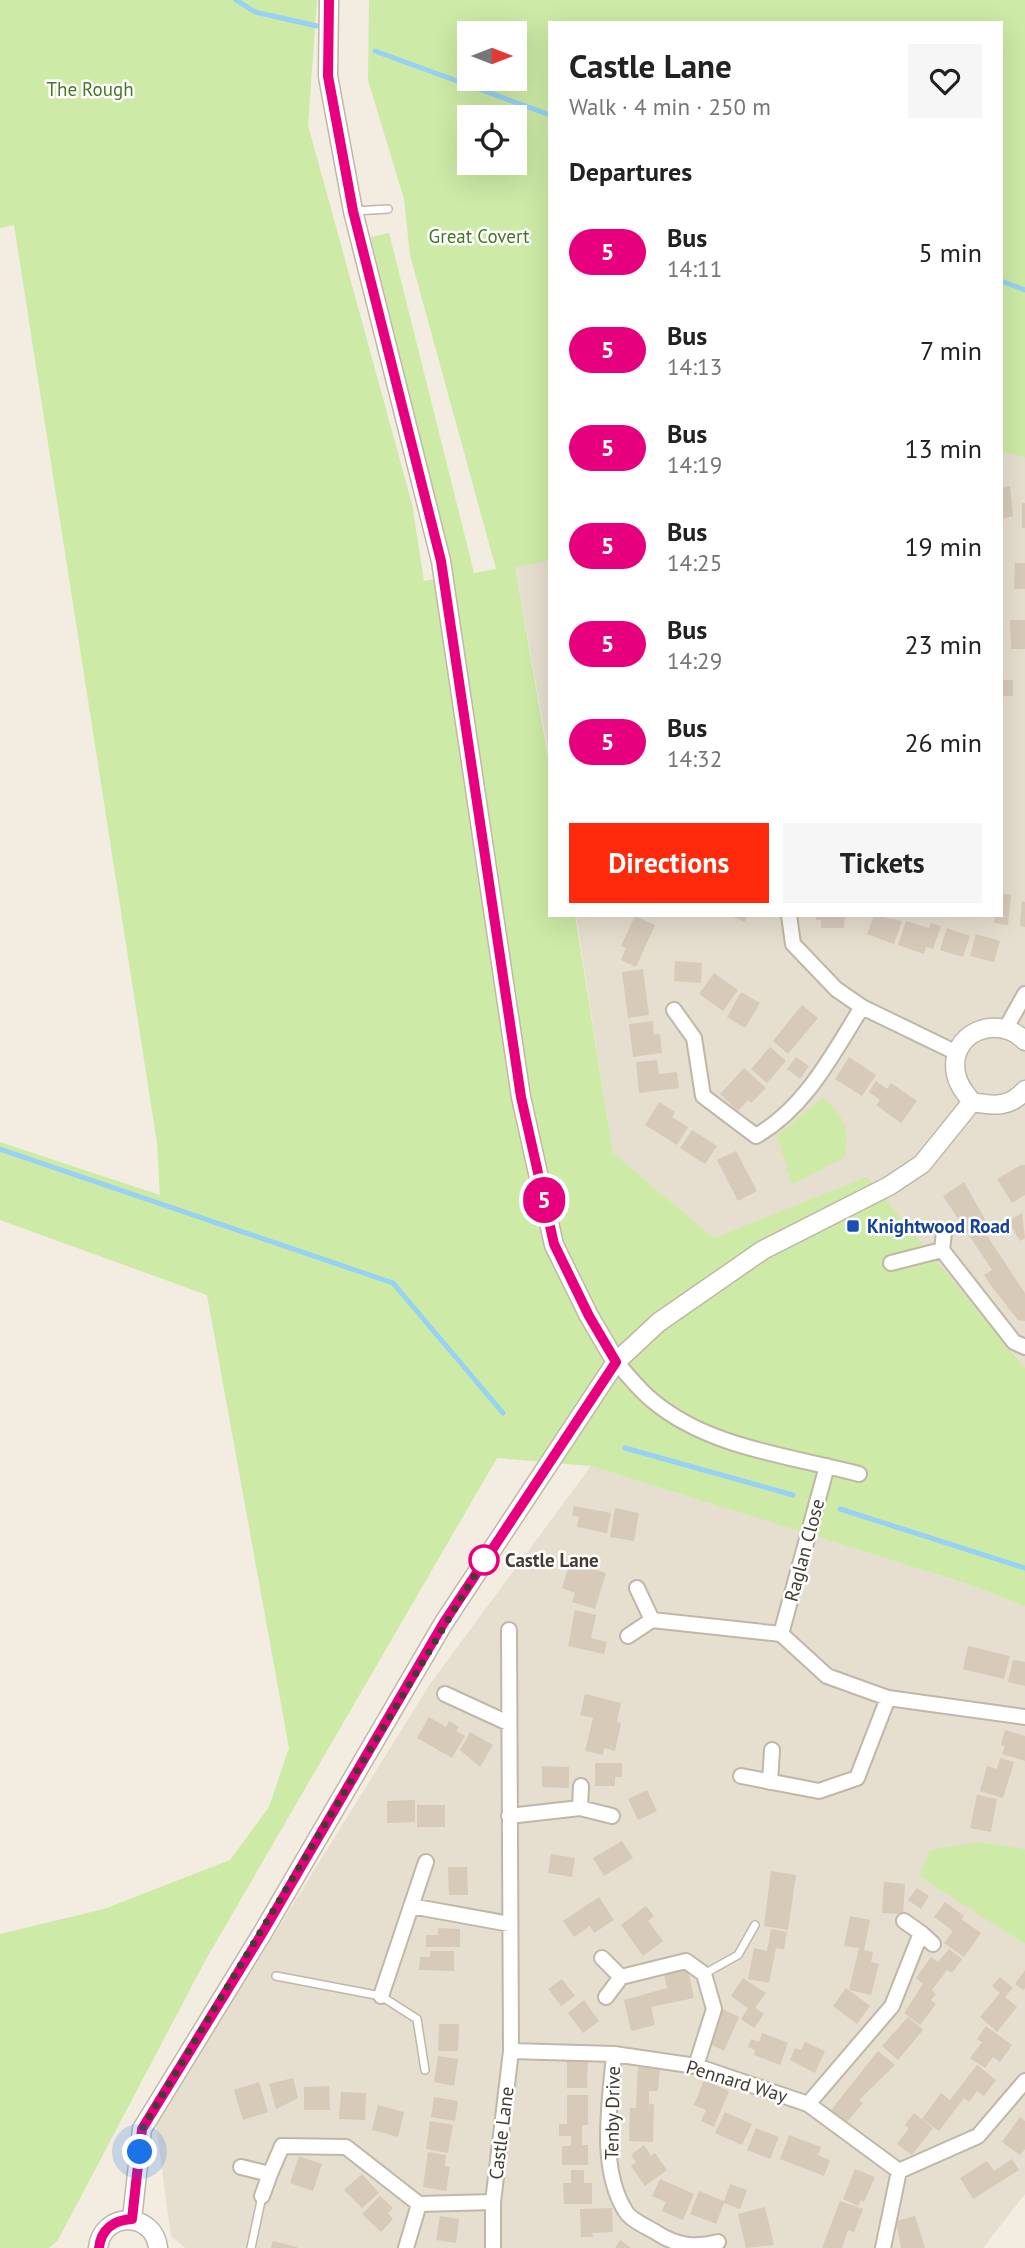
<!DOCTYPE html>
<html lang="en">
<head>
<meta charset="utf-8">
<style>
	:root { --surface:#fff; --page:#f6f6f6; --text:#222; --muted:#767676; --accent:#ff290b }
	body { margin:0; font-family:"PT Sans",sans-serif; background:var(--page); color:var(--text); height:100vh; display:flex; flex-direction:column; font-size:26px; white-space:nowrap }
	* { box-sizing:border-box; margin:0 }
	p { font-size:23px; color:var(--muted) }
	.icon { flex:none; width:38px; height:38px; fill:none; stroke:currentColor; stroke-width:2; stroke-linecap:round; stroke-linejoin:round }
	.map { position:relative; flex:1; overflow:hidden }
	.sheet { position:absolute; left:548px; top:21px; width:455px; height:896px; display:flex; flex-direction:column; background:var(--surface); border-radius:0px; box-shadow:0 7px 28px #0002 }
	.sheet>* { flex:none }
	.badge { padding:0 14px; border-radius:23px; font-size:24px; line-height:46px }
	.needle { width:46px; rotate:90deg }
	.fabs { position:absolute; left:457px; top:21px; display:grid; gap:14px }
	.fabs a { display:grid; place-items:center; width:70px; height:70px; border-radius:0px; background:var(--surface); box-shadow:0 7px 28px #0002; font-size:35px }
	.you { position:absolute; width:35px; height:35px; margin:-18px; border:5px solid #fff; border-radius:50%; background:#1a73e8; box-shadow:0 0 0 10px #1a73e833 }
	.map>.badge { position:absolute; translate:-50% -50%; box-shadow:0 0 0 4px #fff }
	h2 { padding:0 21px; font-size:26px; line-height:63px }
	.round { display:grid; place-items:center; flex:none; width:74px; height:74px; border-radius:0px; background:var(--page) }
	.head { display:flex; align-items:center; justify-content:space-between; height:119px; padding:0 21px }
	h1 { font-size:33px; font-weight:800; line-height:52px }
	.button { display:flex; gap:14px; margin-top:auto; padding:14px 21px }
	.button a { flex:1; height:80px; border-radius:0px; background:var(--accent); color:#fff; font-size:28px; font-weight:800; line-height:80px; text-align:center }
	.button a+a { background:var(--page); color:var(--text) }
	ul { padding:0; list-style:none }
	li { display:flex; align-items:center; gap:21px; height:98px; padding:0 21px }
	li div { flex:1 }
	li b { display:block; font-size:26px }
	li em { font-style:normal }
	li .badge { min-width:77px; font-weight:700; text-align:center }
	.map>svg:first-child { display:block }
</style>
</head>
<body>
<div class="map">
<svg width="1025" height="2248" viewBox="0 0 1025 2248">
	<rect width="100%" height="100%" fill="#f2ece1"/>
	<!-- residential -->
	<path fill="#e6dece" d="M1001,452L1025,457V1368L867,1178L714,1238L613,1153L576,915H1001Z
		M549,561V757L515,566Z
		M591,1466L968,1584L1025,1606V1849L981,1842L919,1875L1025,1944V2194L983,2248H186L171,2236L156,2125L430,1684Z"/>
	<!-- green -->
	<path fill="#cdeaa6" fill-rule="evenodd" d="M0,0H317L308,125L412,504L424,581L451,576L438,508L370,237L389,233L474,573L496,569L410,255L404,199L368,80L369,0H1025V457L1001,452V23H550L549,561L515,567L549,763L550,915H575L613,1153L714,1238L867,1177L1025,1368V1606L968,1584L591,1466L497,1458L205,1961L58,2240L49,2248H0V1934L104,1909L230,1860L269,1807L289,1748L207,1295L0,1220V1142L160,1195L157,1143L14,225L0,228ZM469,33H514V79H469ZM469,117H514V163H469Z
		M823,1097C845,1119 849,1125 845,1157L792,1185L777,1136Z
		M981,1842L1025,1849V1944L919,1876L930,1850Z"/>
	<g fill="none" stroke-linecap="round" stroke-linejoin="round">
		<!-- stream -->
		<path stroke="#97d1f4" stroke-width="5" d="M236,0L255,12L317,26
			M375,51L550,115
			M1001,281L1025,290
			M0,1149L393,1283L503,1413
			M625,1448L793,1495
			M840,1509L1025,1568"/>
	</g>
	<!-- building -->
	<path fill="#d7cab9" d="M1010,486L1013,516L1001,519V488Z
		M1022,503H1025V528H1022Z
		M1015,563H1025V589H1014Z
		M1010,620H1025V649H1011Z
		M1001,680H1013V696H1001Z
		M1001,893L1011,895L1008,925L994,923L995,915H1001Z
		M1022,901L1025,902V927L1020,926Z
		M728,915H747L745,922Z
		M816,915H845L844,928H821V920H816Z
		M874,915L902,921L894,944L867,934Z
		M635,916L655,925L636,967L621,960L626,948L621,946Z
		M906,921L929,928L931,923L941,926L933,949L926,947L924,954L898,945Z
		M947,928L970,936L963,957L940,950Z
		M976,934L1000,941L994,962L970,956Z
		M675,961L702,963L701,983L674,981Z
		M643,969L649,1015L628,1018L622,972Z
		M714,973L738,990L723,1011L699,994Z
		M741,992L760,1003L745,1028L727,1017Z
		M802,1005L818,1018L788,1054L773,1041Z
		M653,1021L654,1035L660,1034L662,1053L633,1057L629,1024Z
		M770,1047L786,1061L767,1083L751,1069Z
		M796,1057L809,1066L800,1079L787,1069Z
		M849,1057L876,1075L862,1096L835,1079Z
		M657,1060L659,1074L677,1072L679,1088L639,1093L636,1062Z
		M744,1068L766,1088L751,1103L748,1100L738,1111L720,1094Z
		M876,1081L887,1089L891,1083L917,1101L901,1123L876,1105L880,1100L869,1092Z
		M659,1102L675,1112L672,1117L688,1127L677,1145L645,1125Z
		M692,1130L717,1146L705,1164L680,1148Z
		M736,1151L757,1191L738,1201L717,1160Z
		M1021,1165H1025V1195L1012,1203L997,1179Z
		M964,1182L991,1230L986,1234L1025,1293V1321L1018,1320L992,1287L984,1275L992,1270L943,1196Z
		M1022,1213L1025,1238L1020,1241L1008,1221Z
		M574,1506L611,1513L607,1533L577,1527L579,1517L572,1515Z
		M615,1508L639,1513L634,1541L610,1537Z
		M570,1562L606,1573L595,1609L572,1602L575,1593L562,1588Z
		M575,1610L596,1615L591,1638L607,1642L604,1654L568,1646Z
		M968,1646L1010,1656L1004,1679L963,1669Z
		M1013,1660L1025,1662V1686L1008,1682Z
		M585,1694L621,1703L617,1722L621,1723L615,1751L604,1748L603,1755L585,1751L593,1718L580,1715Z
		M429,1717L446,1727L449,1721L459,1727L456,1731L465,1736L452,1758L417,1738Z
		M1005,1730L1025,1736V1761L1002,1754L1005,1746L1001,1745Z
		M470,1732L493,1745L480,1767L460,1750Z
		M1000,1758L1014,1762L1003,1798L980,1791L987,1766L997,1769Z
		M595,1763H622V1777H615V1786H595Z
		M542,1766L569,1767V1788L542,1787Z
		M647,1790L657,1811L638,1820L628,1799Z
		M977,1795L997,1799L991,1832L970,1828Z
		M415,1800V1822L387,1823V1801Z
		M417,1805H445V1827H417Z
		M622,1841L633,1858L604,1876L593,1858Z
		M551,1854L575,1858L572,1877L548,1873Z
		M448,1867H467L468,1895H449Z
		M771,1871L796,1875L788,1930L764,1926Z
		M884,1882L905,1884L903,1914L882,1913Z
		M917,1888L929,1896L921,1909L908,1900Z
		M599,1897L614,1920L594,1933L590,1926L574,1937L563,1921Z
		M945,1902L964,1916L961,1919L981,1933L964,1957L944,1943L953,1931L934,1917Z
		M646,1906L654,1916L648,1921L663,1941L643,1956L621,1925Z
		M850,1916L870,1920L864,1950L873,1952L871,1962L879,1964L871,1995L849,1990L859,1948L844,1946Z
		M438,1928L460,1929V1947H426V1935H438Z
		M771,1929L787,1932L784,1949L776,1948L769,1983L748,1979L754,1948L767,1951Z
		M949,1949L962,1959L952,1973L947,1970L932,1990L936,1994L931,2000L936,2004L920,2025L904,2013L923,1984L916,1978L931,1957L938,1962Z
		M430,1951H454V1971L419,1970L420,1957H430Z
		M688,1970L694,1998L651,2007L655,2025L631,2031L624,2000L667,1988L664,1974Z
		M1025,1970V1988L1023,1990L1015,1984Z
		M1000,1977L1013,1988L1005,1997L1017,2007L997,2032L980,2017L1000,1993L992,1986Z
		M743,1978L766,1993L755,2008L764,2014L754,2028L741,2019L748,2008L731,1996Z
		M562,1979L575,1996L561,2006L548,1989Z
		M846,1988L870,2006L857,2024L833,2006Z
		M584,2000L599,2021L583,2033L568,2013Z
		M722,2009L739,2017L724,2051L706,2042Z
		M908,2017L923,2030L898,2060L882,2046Z
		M439,2024H459L458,2051H438Z
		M986,2026L1012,2045L1000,2062L993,2057L985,2068L970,2058L982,2042L977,2039Z
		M762,2033L788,2043L780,2065L754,2055L755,2050L748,2047L751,2039L759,2042Z
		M805,2042L825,2051L815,2073L790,2060L795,2048L801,2050Z
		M878,2051L895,2065L859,2100L863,2103L846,2123L831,2110Z
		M567,2055L588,2056L587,2088H567Z
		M438,2056L458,2059L454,2086L434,2082Z
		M977,2065L996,2080L984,2096L977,2091L969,2102L964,2098L939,2131L922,2119L941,2093L950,2100Z
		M638,2066L660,2067L658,2091H649V2104H654L653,2142L629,2141L630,2108H636Z
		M293,2078L298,2098L276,2109L269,2084Z
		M704,2080L729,2091L714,2127L701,2121L706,2110L694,2105Z
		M259,2082L268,2112L243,2120L234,2090Z
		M329,2086L330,2110H304V2087Z
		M341,2092L366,2093L365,2120L339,2119Z
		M567,2095H588V2125H582V2145H588V2165H562V2146H571V2136H559V2124H567Z
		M434,2097L458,2101L455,2121L431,2117Z
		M378,2105L404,2112L398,2137L372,2130Z
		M725,2112L752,2124L742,2145L715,2133Z
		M914,2113L933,2128L912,2155L897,2144L909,2128L905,2125Z
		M1020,2117L1025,2121V2149L1020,2155L1002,2142Z
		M430,2121L453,2125L448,2153L426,2149Z
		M756,2128L779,2137L770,2159L747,2150Z
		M789,2135L821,2147L818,2155L830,2160L824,2176L780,2159Z
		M644,2145L651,2156L655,2153L667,2170L645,2186L631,2166L636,2162L631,2155Z
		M428,2152L446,2155L445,2166L450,2167L446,2191L423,2187Z
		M299,2156L322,2164L313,2191L290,2183Z
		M1012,2159L1019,2170L973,2199L960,2178L987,2161L994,2171Z
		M855,2169L875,2177L864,2202L861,2200L858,2206L843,2199Z
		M571,2170H584V2183H592V2204H564L563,2183H571Z
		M362,2174L379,2193L362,2208L344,2190Z
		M660,2179L694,2194L683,2220L662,2211L666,2202L652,2196Z
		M730,2184L747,2190L740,2209L724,2203L716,2224L690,2214L699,2191L724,2201Z
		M380,2196L393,2208L388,2213L393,2219L381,2232L362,2214Z
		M840,2201L863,2209L854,2232L848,2230L842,2248H822Z
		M765,2207L774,2245L746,2248L738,2214Z
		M612,2208L613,2232L592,2233L593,2237H581L580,2209Z
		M440,2216L459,2219L456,2243L436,2240Z
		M915,2216L925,2248H901L896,2221Z
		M620,2240L631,2248H615Z
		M273,2241L297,2247V2248H271Z"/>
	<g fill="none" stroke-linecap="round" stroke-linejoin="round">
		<!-- service casing -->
		<g stroke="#c0b7a6" stroke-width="10">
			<path id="service" d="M354,211L388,209
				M704,1974L738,1955L755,1925
				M276,1976L381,1996L417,2019L425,2070
				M251,2248L262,2196"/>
		</g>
		<!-- minor casing -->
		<g stroke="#c0b7a6" stroke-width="18">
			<path id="minor" d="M789,915L793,944L836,989L862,1007L957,1053
				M674,1010L694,1038L703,1096L756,1136C806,1107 832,1055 862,1007
				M1006,1028L1025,994
				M942,1250L944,1232
				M891,1263L942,1250L1014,1342L1025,1347
				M616,1362C628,1375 639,1390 653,1401C709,1448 791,1456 859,1474
				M637,1588L652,1620L781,1634L827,1676L888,1698L1025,1717
				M781,1634L827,1466
				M628,1636L652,1620
				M445,1694L508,1723
				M741,1776L819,1791L857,1778L888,1698
				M770,1782L772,1750
				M580,1808L612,1816
				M509,1816L580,1808L581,1786
				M411,1906L510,1924
				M904,1921L921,1933
				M602,1958L621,1977L686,1961L704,1974L714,2009L696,2066
				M381,1996L426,1862
				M606,1997L621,1977
				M511,2051L614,2054L696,2066L808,2104L899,2171
				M614,2054C610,2103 598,2168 626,2212C632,2221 648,2227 657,2233C677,2246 695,2248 718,2242
				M808,2104L892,2006L921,1933L933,1944
				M241,2167L270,2174L282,2146L346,2147L419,2204L493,2202
				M899,2171L978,2136L1025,2081
				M262,2196L270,2174
				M406,2248L419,2204
				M493,2248V2202L511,2051L509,1630
				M883,2248L899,2171"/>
		</g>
		<!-- tertiary casing -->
		<g stroke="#c0b7a6" stroke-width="21">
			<path id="tertiary" d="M329,0L328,76L353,211L441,561L521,1097L554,1245L589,1316L616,1362
				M1025,1041C998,1013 948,1032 956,1074C958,1085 965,1093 972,1102C993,1106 1010,1108 1025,1090
				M132,2219L142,2129L263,1932L443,1624L616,1362L659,1322L763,1250L889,1186L922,1164L972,1102
				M98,2248C102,2211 154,2211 158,2248"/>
		</g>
		<!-- service -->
		<use href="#service" stroke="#fff" stroke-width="7"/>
		<!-- minor -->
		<use href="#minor" stroke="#fff" stroke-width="14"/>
		<!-- tertiary -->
		<use href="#tertiary" stroke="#fff" stroke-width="18"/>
	</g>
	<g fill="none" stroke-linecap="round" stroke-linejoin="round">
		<!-- line casing -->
		<g stroke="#fff" stroke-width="16">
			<path id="line" d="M99,2248C101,2229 114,2220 132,2219L142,2129L263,1932L443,1624L616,1362L589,1316L554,1244L521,1097L441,561L353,211L328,76L329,0"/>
		</g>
		<!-- line -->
		<use href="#line" stroke="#e6007e" stroke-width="10"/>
		<!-- walk -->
		<path stroke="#433c32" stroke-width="7" stroke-dasharray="0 12.6" d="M140,2152L142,2129L484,1560"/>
	</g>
	<!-- markers -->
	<rect fill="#1a4fb4" stroke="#fff" stroke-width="2.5" x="846" y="1219" width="14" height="14" rx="3.5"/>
	<circle fill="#fff" stroke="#e6007e" stroke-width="3.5" cx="484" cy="1560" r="14"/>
	<g text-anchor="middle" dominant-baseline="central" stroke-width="5" stroke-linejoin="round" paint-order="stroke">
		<!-- park labels -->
		<g font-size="19" fill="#457722" stroke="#fff">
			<text x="90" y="89">The Rough</text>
			<text x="479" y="236">Great Covert</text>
		</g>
		<!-- transit labels -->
		<g font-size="19" font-weight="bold" fill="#164399" stroke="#fff" text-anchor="start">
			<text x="867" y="1226">Knightwood Road</text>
		</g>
		<!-- street labels -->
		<g font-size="19" fill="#433c32" stroke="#fff">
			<text transform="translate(804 1550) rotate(-75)">Raglan Close</text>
			<text transform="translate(737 2081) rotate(17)">Pennard Way</text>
			<text transform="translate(612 2113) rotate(-89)">Tenby Drive</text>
			<text transform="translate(501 2133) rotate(-83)">Castle Lane</text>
		</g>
		<!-- stop labels -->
		<g font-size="19" font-weight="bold" fill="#433c32" stroke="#fff" text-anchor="start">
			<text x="505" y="1560">Castle Lane</text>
		</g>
	</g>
</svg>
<div class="fabs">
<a><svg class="needle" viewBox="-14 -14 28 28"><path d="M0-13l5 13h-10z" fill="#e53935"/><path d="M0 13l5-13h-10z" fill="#767676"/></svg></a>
<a><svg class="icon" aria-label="locate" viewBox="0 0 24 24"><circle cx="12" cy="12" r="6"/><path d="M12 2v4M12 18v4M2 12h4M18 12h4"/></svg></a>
</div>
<div class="you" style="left:140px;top:2152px"></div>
<b class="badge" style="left:544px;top:1200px;background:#e6007e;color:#fff">5</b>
<section class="sheet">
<div class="head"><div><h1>Castle Lane</h1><p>Walk · 4 min · 250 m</p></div><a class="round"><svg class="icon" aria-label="heart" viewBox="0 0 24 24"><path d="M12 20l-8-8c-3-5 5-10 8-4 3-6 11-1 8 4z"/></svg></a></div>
<h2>Departures</h2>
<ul>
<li><span class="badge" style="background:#e6007e;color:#fff">5</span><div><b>Bus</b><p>14:11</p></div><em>5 min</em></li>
<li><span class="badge" style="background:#e6007e;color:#fff">5</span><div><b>Bus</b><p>14:13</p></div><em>7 min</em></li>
<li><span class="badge" style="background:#e6007e;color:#fff">5</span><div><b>Bus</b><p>14:19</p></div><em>13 min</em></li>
<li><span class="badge" style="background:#e6007e;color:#fff">5</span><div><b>Bus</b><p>14:25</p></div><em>19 min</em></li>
<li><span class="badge" style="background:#e6007e;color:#fff">5</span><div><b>Bus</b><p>14:29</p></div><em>23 min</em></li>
<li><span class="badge" style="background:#e6007e;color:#fff">5</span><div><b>Bus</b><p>14:32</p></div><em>26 min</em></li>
</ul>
<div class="button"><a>Directions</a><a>Tickets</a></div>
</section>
</div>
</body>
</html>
